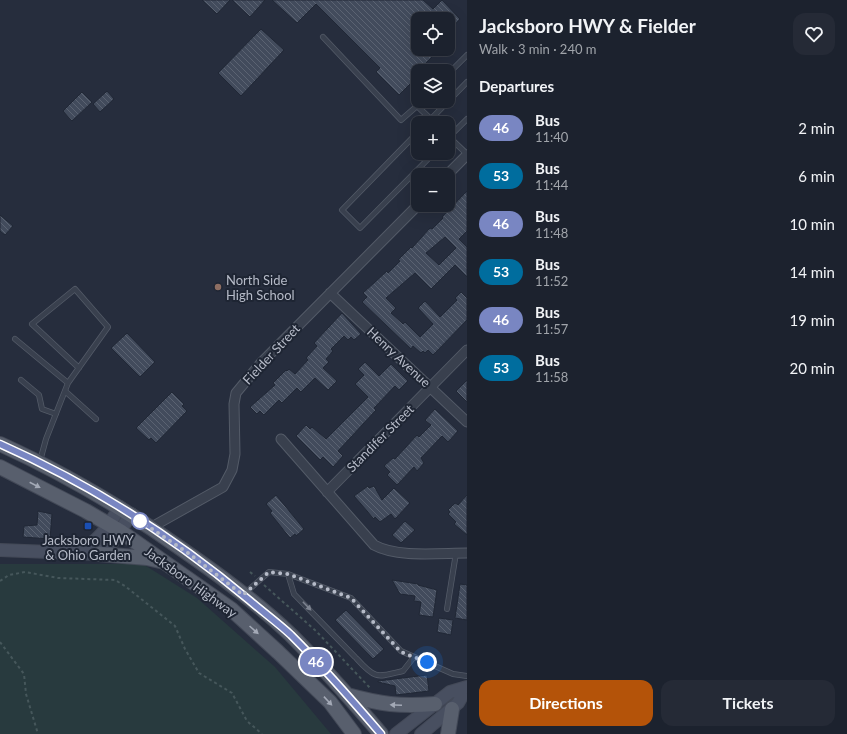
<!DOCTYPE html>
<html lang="en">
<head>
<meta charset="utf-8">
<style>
	:root { --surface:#1c222e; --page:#252a36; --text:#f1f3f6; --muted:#a0a4aa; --line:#3a3f4a; --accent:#b45309 }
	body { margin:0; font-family:Lato,sans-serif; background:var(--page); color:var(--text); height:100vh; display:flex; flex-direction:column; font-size:15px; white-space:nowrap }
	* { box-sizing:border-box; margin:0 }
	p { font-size:13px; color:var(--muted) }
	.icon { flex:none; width:22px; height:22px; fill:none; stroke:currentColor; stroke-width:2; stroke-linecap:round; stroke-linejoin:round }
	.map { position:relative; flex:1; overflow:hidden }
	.drawer { display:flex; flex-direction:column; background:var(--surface); width:380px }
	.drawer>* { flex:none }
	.badge { padding:0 8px; border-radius:13px; font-size:14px; line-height:26px }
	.controls { position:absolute; left:411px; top:12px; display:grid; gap:8px }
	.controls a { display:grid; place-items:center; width:44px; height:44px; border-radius:8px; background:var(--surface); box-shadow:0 4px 16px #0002,0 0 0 1px var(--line); font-size:20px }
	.you { position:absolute; width:20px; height:20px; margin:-10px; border:3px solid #fff; border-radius:50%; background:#1a73e8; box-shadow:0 0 0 6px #1a73e833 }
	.map>.badge { position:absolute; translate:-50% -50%; box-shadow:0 0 0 2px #fff }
	h2 { padding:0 12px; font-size:15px; line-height:36px }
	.round { display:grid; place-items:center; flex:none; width:42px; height:42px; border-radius:12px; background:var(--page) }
	.headline { display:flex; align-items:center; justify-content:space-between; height:68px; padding:0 12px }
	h1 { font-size:19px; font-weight:700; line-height:30px }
	.button { display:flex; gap:8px; margin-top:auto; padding:8px 12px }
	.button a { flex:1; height:46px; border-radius:12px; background:var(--accent); color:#fff; font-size:16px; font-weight:700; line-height:46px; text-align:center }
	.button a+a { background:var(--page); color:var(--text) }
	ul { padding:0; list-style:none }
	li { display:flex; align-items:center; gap:12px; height:48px; padding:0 12px }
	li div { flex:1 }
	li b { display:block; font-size:15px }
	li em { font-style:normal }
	li .badge { min-width:44px; font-weight:700; text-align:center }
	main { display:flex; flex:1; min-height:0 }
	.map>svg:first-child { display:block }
</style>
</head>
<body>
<main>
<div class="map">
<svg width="467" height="734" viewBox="0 0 467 734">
	<defs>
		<pattern id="building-back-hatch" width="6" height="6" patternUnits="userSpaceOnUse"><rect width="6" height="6" fill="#424b5c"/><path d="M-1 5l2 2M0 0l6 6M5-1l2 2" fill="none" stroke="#5b6372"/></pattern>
	</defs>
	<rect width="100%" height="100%" fill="#262d3d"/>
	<!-- green -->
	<path fill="#283a3e" d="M0,564H143L197,598L275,667L331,734H0Z"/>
	<!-- building -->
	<path fill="url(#building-back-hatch)" stroke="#202735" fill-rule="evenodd" d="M202,0H230L217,14Z
		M232,0H265L250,17Z
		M272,0H423L433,9L442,0L460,19L448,32V19H418V49H440L426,63L429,65L422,71H418V76L399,95L376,72L380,68L316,4L297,23Z
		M261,29L284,50L241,96L218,73Z
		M107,91L114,99L100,112L93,104Z
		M82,92L92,102L72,121L63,111Z
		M467,191V231L459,239L467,247V277L455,265L431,289L415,273L386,298L396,308L391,313L403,324L405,322L420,337L433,324L418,308L425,301L440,317L457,300L455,298L461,292L467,298V320L433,355L428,350L425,353L423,351L421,353L413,346L411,349L362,302L367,297L363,293L387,271L388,273L400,261L398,260L411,247L412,248L430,228L432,229L443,218L442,217ZM445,237L456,248L439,265L426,253Z
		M0,215L13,226L5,235L0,231Z
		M342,313L361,334L354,340L351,337L348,340L344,336L331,349L333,351L326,359L329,362L323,368L337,381L328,390L315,378L301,392L297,388L282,403L279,400L264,415L260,411L257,414L250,407L275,385L273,383L286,370L287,371L289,369L295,374L308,360L306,358L317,346L314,343Z
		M127,333L155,362L140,377L111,348Z
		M365,362L379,376L391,364L408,381L399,390L395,386L374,408L376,410L338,451L343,456L333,467L323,457L320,460L296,436L306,425L310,429L312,427L326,439L368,397L355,384L364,375L358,369Z
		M467,380V402L456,391Z
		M172,392L184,404L182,406L187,411L156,443L151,438L149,440L136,428Z
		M435,409L458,431L448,442L442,436L421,458L424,463L417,471L414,467L397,485L387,475L390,472L384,466L393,458L395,459L417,435L419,437L431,425L425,420Z
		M368,486L369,488L374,486L382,500L394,488L410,503L395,519L391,514L380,522L375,517L374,519L354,496Z
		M276,495L304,529L296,536L295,534L290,538L270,513L272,511L266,504Z
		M467,495V535L454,524L456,522L448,514L450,512L448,510L455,503L458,505Z
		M38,511L52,514L50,539L23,537L24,526L37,525Z
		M405,521L415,530L401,543L392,535Z
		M392,580L418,584V585L437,590L433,617L419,615L421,602L414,601L415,596L400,594Z
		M460,584L467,585V620L455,618Z
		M346,610L384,649L373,659L335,620Z
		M439,618L453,620L451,635L437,632Z
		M427,675L429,691L396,695L395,686L378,682V681Z"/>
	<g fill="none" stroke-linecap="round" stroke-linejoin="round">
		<!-- lane casing -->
		<g stroke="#545b68" stroke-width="6">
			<path id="lane" d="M323,37L401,120L417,106
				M448,74L467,55
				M422,101L417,106L435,123
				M427,123L467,82
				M418,132L342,210L360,228L434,153
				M448,136L467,154
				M448,138L467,119
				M15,339L68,383
				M21,380L39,395L42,409L56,414
				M65,391L96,419
				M40,461L46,439L68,383L108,327L75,289L32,324L79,368
				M288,574L294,594L355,657
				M245,593L269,572L288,574L351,598L401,651L453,674L467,676
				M447,609L456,553
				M357,659C376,680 377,677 403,671L414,657"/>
		</g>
		<!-- street casing -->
		<g stroke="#545b68" stroke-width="11">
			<path id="street" d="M447,175L467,155
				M330,293L467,422
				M281,439L374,545C397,558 440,553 467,553
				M327,492L467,350
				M150,528L223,487L232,470L235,454L234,404L236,393L260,364L418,205"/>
		</g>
		<!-- secondary casing -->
		<g stroke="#434957" stroke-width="14">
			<path id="secondary" d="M0,550L99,554L113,542L131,514
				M76,552C98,543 108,527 120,507
				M396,734L450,692L467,687
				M421,734L458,703L467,687"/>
		</g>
		<!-- primary casing -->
		<g stroke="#434957" stroke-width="16">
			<path id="primary" d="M0,444C53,468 102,496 151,528C198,560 249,595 291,635C322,666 352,700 381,734
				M0,467L86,511L120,531L231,609L278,652L330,702L354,734
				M99,554L147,558L160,561
				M347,695C381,704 399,707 435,704
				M448,734L452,709"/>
		</g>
		<!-- path -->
		<path stroke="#46575b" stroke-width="2" stroke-dasharray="3 3" stroke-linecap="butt" d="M250,572L255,576
			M0,581L9,575L25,572L58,578L115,580L125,586L175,626L185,649L199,673L232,693L247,721L262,734
			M264,585L316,631L371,689
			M0,642L24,674L26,694L38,734"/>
		<!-- lane -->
		<use href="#lane" stroke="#39404e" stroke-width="4.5"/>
		<!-- street -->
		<use href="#street" stroke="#39404e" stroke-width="9"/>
		<!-- secondary -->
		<use href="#secondary" stroke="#484f60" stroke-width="12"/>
		<!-- primary -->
		<use href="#primary" stroke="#585f6d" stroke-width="14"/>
	</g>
	<!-- one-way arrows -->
	<defs><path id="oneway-solid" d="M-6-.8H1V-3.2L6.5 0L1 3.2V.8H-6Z"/></defs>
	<g fill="#a3a9b6">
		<use href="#oneway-solid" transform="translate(35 485) rotate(27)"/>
		<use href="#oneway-solid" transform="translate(254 630) rotate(42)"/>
		<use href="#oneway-solid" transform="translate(328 701) rotate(47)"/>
		<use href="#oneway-solid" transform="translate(396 705) rotate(-177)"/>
	</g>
	<use fill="#7e8491" href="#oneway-solid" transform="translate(307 606) rotate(46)"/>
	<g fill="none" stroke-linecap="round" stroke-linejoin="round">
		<!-- line casing -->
		<g stroke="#fff" stroke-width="9">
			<path id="line" d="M0,444C90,484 174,537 249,600C263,612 278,623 291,635C322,666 352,700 381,734"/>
		</g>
		<!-- line -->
		<use href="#line" stroke="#7986c2" stroke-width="6"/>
		<!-- walk -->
		<path stroke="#b6bbc8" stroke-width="4" stroke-dasharray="0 7.2" d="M140,521L188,553L243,595L269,572L288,574L351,598L401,652L427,662"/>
	</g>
	<!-- markers -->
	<circle fill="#8d6e63" stroke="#1e2533" stroke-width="1.5" cx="218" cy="287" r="4"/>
	<circle fill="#fff" stroke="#7986c2" stroke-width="2" cx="140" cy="521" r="8"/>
	<rect fill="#1a4fb4" stroke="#1e2533" stroke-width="1.5" x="84" y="522" width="8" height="8" rx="2"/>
	<g text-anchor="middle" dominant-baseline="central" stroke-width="4" stroke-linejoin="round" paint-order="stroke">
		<!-- poi labels -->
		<g font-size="13" fill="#b6bbc8" stroke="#1e2533" text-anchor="start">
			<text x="226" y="280">North Side<tspan x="226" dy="15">High School</tspan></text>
			<text x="88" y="540" text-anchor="middle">Jacksboro HWY<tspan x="88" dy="15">&amp; Ohio Garden</tspan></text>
		</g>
		<!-- street labels -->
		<g font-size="13" fill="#b6bbc8" stroke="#1e2533">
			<text transform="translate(271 354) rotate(-47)">Fielder Street</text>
			<text transform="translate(399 357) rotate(43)">Henry Avenue</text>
			<text transform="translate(380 438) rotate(-45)">Standifer Street</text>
			<text transform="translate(191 582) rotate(36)">Jacksboro Highway</text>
		</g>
	</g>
</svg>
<div class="controls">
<a><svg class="icon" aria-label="locate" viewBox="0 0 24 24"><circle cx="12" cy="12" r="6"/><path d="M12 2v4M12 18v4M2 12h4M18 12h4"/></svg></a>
<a><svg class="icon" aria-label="layers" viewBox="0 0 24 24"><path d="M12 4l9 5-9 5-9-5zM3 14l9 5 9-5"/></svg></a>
<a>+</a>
<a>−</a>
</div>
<div class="you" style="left:427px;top:662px"></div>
<b class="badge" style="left:316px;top:662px;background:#7986c2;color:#fff">46</b>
</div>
<section class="drawer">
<div class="headline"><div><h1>Jacksboro HWY &amp; Fielder</h1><p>Walk · 3 min · 240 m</p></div><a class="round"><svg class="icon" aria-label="heart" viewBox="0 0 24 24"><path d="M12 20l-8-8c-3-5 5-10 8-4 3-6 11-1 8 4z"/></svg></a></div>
<h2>Departures</h2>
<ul>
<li><span class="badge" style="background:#7986c2;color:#fff">46</span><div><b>Bus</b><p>11:40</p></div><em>2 min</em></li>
<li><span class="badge" style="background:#006d9e;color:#fff">53</span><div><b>Bus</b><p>11:44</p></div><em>6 min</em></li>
<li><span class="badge" style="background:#7986c2;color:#fff">46</span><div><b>Bus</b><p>11:48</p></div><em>10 min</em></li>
<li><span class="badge" style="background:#006d9e;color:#fff">53</span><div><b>Bus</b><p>11:52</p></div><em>14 min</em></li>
<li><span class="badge" style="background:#7986c2;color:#fff">46</span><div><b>Bus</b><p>11:57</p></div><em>19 min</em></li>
<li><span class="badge" style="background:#006d9e;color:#fff">53</span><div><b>Bus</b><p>11:58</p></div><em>20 min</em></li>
</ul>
<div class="button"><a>Directions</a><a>Tickets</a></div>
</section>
</main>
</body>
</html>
